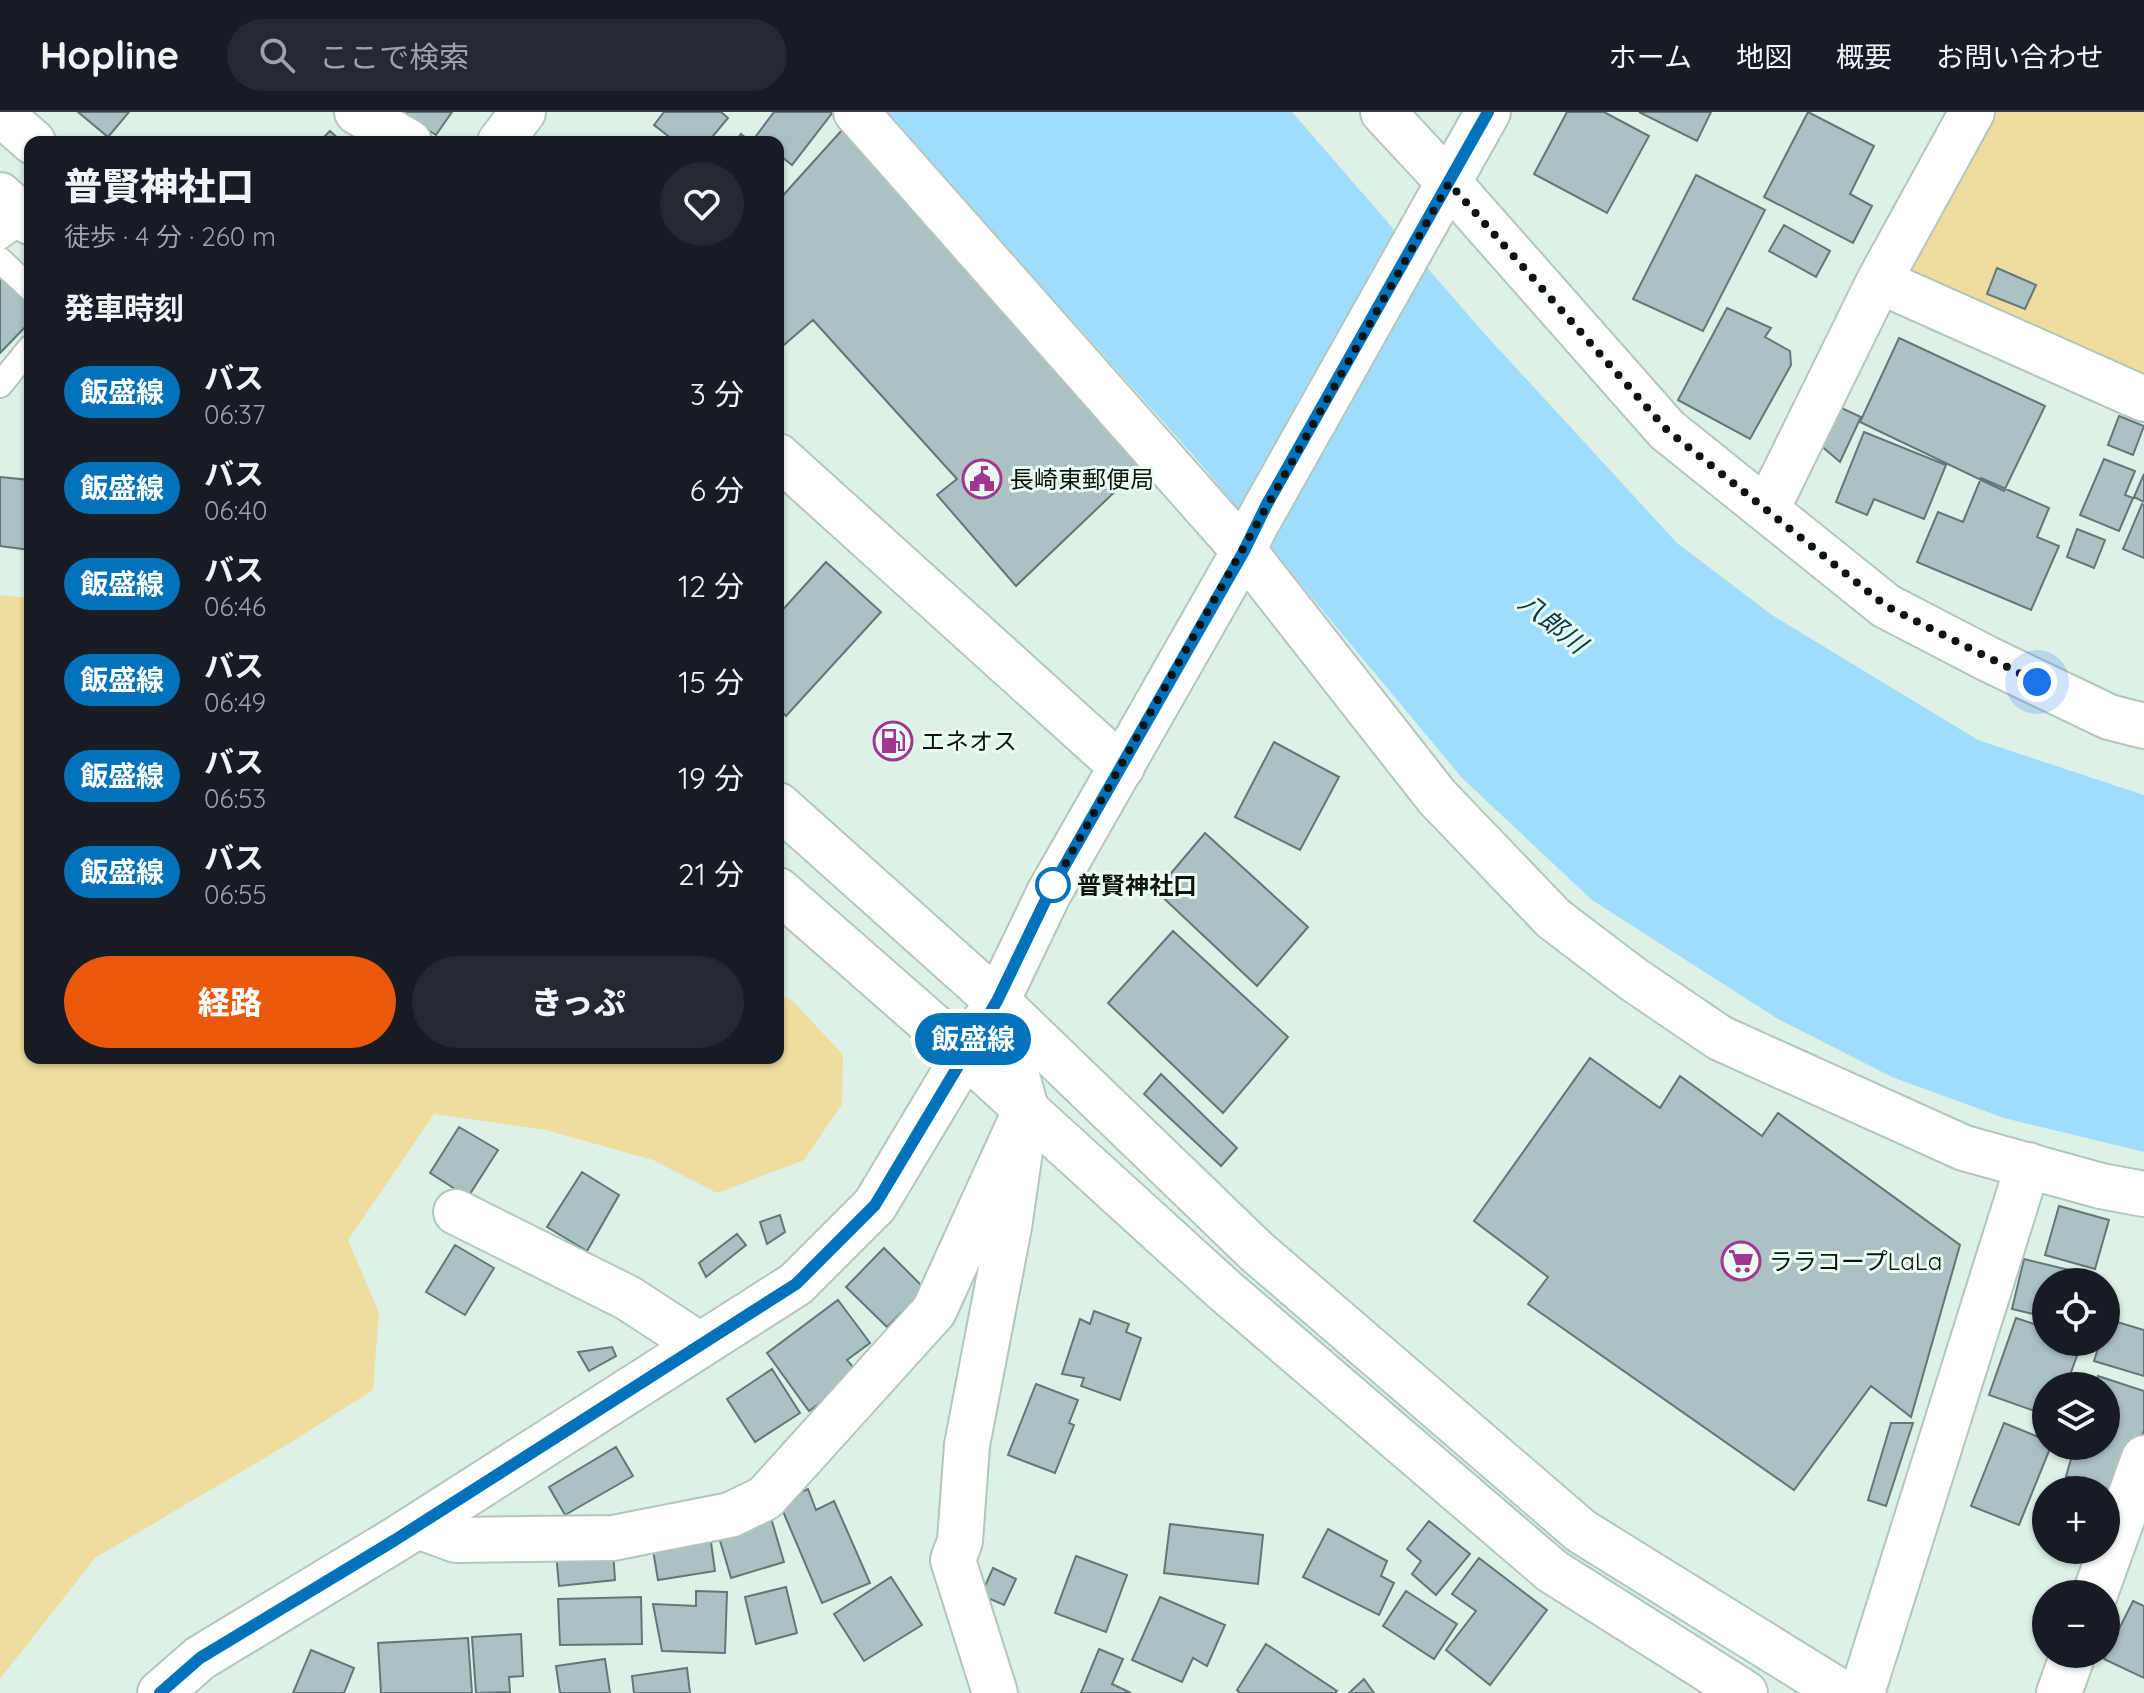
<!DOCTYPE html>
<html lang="ja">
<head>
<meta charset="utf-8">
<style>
	:root { --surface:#171b24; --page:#242831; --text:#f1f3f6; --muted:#9ea1a6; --line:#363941; --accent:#ea580c }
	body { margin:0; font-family:Quicksand,"Noto Sans JP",sans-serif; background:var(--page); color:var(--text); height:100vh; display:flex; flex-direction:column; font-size:30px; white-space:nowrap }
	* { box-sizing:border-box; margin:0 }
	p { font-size:26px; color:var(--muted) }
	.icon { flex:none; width:44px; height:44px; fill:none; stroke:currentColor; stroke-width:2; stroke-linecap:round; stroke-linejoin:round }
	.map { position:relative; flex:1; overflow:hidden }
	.details { position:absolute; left:24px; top:24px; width:760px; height:928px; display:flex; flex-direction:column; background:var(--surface); border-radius:16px; box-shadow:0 2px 6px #0004 }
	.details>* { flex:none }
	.badge { padding:0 16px; border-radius:26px; font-size:28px; line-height:52px }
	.buttons { position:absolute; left:2032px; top:1156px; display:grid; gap:16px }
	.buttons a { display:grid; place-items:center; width:88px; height:88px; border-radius:50%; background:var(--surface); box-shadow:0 2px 6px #0004; font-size:40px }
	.you { position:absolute; width:40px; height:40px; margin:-20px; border:6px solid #fff; border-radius:50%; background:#1a73e8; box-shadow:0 0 0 12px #1a73e833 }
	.map>.badge { position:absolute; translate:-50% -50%; box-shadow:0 0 0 4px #fff }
	h2 { padding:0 40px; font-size:30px; line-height:72px }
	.round { display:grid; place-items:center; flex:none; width:84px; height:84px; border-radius:42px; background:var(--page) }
	.overview { display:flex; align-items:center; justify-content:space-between; height:136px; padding:0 40px }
	h1 { font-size:38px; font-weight:800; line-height:60px }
	.button { display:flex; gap:16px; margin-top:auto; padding:16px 40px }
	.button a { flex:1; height:92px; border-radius:48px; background:var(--accent); color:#fff; font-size:32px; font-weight:800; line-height:92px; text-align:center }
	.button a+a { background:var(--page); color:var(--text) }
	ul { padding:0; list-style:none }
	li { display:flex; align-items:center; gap:24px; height:96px; padding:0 40px }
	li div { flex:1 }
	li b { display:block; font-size:30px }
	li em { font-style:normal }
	li .badge { min-width:88px; font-weight:700; text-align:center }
	header { display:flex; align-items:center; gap:48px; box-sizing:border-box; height:112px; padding:0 40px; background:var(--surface); border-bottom:2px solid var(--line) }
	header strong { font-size:38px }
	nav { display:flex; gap:44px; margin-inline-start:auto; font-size:28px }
	.search { width:560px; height:72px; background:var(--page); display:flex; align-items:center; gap:20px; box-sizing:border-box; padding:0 28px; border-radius:44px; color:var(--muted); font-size:30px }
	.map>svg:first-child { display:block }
</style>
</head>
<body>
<header>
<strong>Hopline</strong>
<div class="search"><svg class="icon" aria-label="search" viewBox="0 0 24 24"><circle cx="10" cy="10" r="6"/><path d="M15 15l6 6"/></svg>ここで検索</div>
<nav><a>ホーム</a><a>地図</a><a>概要</a><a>お問い合わせ</a></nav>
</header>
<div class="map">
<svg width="2144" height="1581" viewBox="0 0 2144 1581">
	<rect width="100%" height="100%" fill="#ddf1e6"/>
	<!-- green -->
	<path fill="#eedd9e" d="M1985,0H2144V271L1910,162L1908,141Z
		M0,483L30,486V946H778V882L793,889L843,943L842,992L804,1048L717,1081L653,1048L546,1018L434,1002L348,1128L379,1201L373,1278L290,1331L95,1446L0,1567Z"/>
	<!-- water -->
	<path fill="#a0ddfd" d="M885,0H1292L1483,220L1677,431L1772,503L1978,628L2144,683V1040L2004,1006L1892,965L1778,907L1592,788L1462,666L1194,344Z"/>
	<!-- building -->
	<path fill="#abc1c2" stroke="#627777" stroke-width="2" d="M78,0H129L108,25Z
		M399,0H452L436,23Z
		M664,0H721L728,6L708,30H676L654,13Z
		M774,0H833L792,53L778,42V30H764L756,24Z
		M1567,0H1604L1649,24L1607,101L1534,62Z
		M1639,0H1711L1697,29Z
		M1808,0L1874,34L1850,82L1872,94L1853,131L1764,85Z
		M842,18L1147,349L1016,474L937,383L957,367L813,208L778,238V89Z
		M330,19L342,30H319Z
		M741,22L751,30H735Z
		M1696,63L1765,98L1703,219L1633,187Z
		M1784,113L1830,139L1816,165L1769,139Z
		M1997,156L2036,173L2025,197L1987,182Z
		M2,165L30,192V210L0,241V168Z
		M1727,196L1771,216L1765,225L1790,239L1791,253L1750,327L1678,288Z
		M1899,226L2045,294L2004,379L1860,310Z
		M1837,294L1861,305L1840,350L1819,332Z
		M2119,304L2144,314L2133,343L2108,333Z
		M1864,320L1946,353L1924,407L1874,387L1867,403L1836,390Z
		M2104,347L2135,359L2125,383L2133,386L2119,419L2080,403Z
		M2144,362V390L2134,385Z
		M0,365L30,368V438L0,434Z
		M1981,366L2049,396L2037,425L2059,434L2031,498L1917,450L1938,400L1963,410Z
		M2142,392L2144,393V446L2123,437Z
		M2077,417L2105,428L2094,456L2067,445Z
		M826,450L881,500L786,604L778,596V503Z
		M1274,630L1339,665L1300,738L1235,705Z
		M1205,721L1308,815L1257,874L1156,779Z
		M1173,819L1288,925L1223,1001L1108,891Z
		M1590,946L1660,996L1680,964L1762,1024L1778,1001L1960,1133L1911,1305L1871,1274L1794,1378L1528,1192L1548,1165L1474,1109Z
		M1161,962L1237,1036L1221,1054L1144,982Z
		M459,1015L498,1038L468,1085L430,1061Z
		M582,1060L619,1083L587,1139L547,1115Z
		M2059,1094L2109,1108L2095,1157L2045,1143Z
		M780,1103L785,1120L767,1132L760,1110Z
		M737,1122L746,1133L706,1165L699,1151Z
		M455,1133L494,1156L465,1203L426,1180Z
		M884,1136L925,1177L887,1215L846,1175Z
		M2024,1147L2102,1166L2101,1170H2046V1205L2012,1197Z
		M838,1188L870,1231L847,1248L859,1262L809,1299L767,1241Z
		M1094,1199L1129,1212L1126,1220L1141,1226L1120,1288L1081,1274L1084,1266L1062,1262L1080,1207L1090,1212Z
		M2016,1206L2046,1216V1230H2082L2066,1274H2046V1303L1989,1283Z
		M2107,1207L2144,1218V1264L2094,1249L2100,1230H2106Z
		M612,1235L616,1244L589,1259L578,1240Z
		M772,1257L800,1301L755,1330L727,1287Z
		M2098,1264L2144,1279V1318L2123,1382L2066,1364L2075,1334H2106V1274H2095Z
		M1036,1272L1078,1288L1069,1311L1074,1313L1055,1361L1008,1343Z
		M1891,1311H1913L1886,1394L1868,1388Z
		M2004,1311L2046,1328V1334H2051L2019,1413L1971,1394Z
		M616,1335L633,1364L565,1403L549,1375Z
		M2064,1369L2084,1378H2060Z
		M808,1377L816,1398L834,1389L870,1471L822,1491L779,1390Z
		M771,1406L784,1450L731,1466L718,1422Z
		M1429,1409L1470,1442L1436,1483L1412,1462L1421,1449L1407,1437Z
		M1170,1412L1263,1423L1258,1472L1164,1461Z
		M1328,1417L1387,1449L1381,1464L1394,1471L1379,1503L1303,1465Z
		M710,1423L715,1459L658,1468L652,1432Z
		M613,1438L615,1468L559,1474L556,1441Z
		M1076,1444L1127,1463L1106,1520L1055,1501Z
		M1479,1446L1547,1498L1490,1573L1446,1538L1476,1499L1452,1482Z
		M993,1456L1016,1467L1004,1493L981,1483Z
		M891,1465L922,1513L864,1549L834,1502Z
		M786,1475L797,1521L756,1532L745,1485Z
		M696,1479L727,1480L725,1541L662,1539L653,1492L696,1494Z
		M1406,1479L1457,1512L1434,1547L1383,1514Z
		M641,1485L642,1532L560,1533L558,1487Z
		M1160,1485L1225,1513L1207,1554L1193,1546L1182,1570L1132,1548Z
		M2133,1489L2144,1494V1566L2104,1547Z
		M521,1522L523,1564L509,1565L510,1580L476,1581L472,1525Z
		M468,1526L472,1581H381L378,1531Z
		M1266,1532L1337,1579L1335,1581H1240L1237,1578Z
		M1099,1537L1123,1547L1112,1572L1131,1581H1081Z
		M311,1538L354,1556L344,1581H293Z
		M605,1547L610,1581H560L556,1554Z
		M687,1556L690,1581H634L632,1564Z
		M1364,1567L1374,1581H1349Z"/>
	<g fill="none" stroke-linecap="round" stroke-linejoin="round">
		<!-- lane casing -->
		<g stroke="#b4c6bc" stroke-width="28">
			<path id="lane" d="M0,125L26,106
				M0,148L30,176
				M0,273L30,236"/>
		</g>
		<!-- street casing -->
		<g stroke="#b4c6bc" stroke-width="48">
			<path id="street" d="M357,0L409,30
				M856,0L1244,439
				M500,30L523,0
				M1879,169L2144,287
				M778,344L1122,655
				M1767,397L1879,169L1972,0
				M456,1100L628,1186L700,1233
				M418,1414L456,1428L613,1426L730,1403L765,1386L934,1199L1026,997
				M2095,1482L2144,1346
				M995,1581L953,1448L960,1429L967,1333L1009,1115L1026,997L997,889
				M1862,1581L2028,1053
				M2059,1581L2073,1542"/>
		</g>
		<!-- secondary casing -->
		<g stroke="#b4c6bc" stroke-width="48">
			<path id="secondary" d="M1383,0L1449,71L1667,318L1886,494L1988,547L2109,605L2144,614
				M0,1L33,30
				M0,83L30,110
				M1244,439L1437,685L1554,807L1633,867L1720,926L1964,1036L2101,1074L2144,1082
				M778,693L997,889L1256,1139L1581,1419L1842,1581
				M778,778L964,941L1222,1176L1552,1459L1745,1581
				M160,1581L200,1546L395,1428L796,1172L875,1093L997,889L1049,781L1244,439L1253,418L1488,0"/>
		</g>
		<!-- lane -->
		<use href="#lane" stroke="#fff" stroke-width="24"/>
		<!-- street -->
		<use href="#street" stroke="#fff" stroke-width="44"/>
		<!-- secondary -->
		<use href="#secondary" stroke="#fff" stroke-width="44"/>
	</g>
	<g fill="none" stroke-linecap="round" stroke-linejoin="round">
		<!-- line casing -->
		<g stroke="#fff" stroke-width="18">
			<path id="line" d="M160,1581L200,1546L395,1428L796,1172L875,1093L997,889L1049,781L1244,439L1267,392L1488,0"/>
		</g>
		<!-- line -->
		<use href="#line" stroke="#0072bc" stroke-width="12"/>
		<!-- walk -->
		<path stroke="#0d1410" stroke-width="8" stroke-dasharray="0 14.4" d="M1053,773L1049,781L1449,71L1667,318L1886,494L2037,570"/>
	</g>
	<!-- icons -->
	<defs>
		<g id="civic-ring" transform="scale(2)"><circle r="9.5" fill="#eafef4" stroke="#a53592" stroke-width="1.5"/><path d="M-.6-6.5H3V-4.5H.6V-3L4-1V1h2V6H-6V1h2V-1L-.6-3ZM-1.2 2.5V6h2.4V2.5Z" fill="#a53592"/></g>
		<g id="fuel-ring" transform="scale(2)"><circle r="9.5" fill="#eafef4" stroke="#a53592" stroke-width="1.5"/><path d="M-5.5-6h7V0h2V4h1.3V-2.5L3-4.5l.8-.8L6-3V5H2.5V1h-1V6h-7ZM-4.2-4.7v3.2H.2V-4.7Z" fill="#a53592"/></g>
		<g id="supermarket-ring" transform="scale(2)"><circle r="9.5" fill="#eafef4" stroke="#a53592" stroke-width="1.5"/><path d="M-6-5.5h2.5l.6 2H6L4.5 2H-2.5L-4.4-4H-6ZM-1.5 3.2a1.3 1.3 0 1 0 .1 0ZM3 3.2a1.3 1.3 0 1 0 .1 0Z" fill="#a53592"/></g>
	</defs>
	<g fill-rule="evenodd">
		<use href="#civic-ring" x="982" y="367"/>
		<use href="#fuel-ring" x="893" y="629"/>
		<use href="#supermarket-ring" x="1741" y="1149"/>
	</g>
	<!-- markers -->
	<circle fill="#fff" stroke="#0072bc" stroke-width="4" cx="1053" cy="773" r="16"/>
	<g text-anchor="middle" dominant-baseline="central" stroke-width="6" stroke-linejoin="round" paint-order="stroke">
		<!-- poi labels -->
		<g font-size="24" fill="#0d1410" stroke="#eafef4" text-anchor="start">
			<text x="1010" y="367">長崎東郵便局</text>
			<text x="921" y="629">エネオス</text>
			<text x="1769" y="1149">ララコープLaLa</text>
		</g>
		<!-- stop labels -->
		<g font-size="24" font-weight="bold" fill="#0d1410" stroke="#eafef4" text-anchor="start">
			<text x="1077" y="773">普賢神社口</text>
		</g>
		<!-- water labels -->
		<g font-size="26" font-style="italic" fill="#063a4f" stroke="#eafef4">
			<text transform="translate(1553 511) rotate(39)">八郎川</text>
		</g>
	</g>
</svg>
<div class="buttons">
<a><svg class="icon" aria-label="locate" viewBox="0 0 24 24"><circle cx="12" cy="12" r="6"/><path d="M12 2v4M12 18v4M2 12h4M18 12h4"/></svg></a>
<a><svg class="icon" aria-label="layers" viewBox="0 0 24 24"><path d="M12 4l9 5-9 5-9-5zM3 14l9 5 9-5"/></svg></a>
<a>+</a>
<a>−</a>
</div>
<div class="you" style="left:2037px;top:570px"></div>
<b class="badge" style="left:973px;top:927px;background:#0072bc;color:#fff">飯盛線</b>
<section class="details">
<div class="overview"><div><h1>普賢神社口</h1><p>徒歩 · 4 分 · 260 m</p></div><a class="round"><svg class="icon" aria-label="heart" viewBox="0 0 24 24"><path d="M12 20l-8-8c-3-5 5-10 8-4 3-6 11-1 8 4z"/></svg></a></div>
<h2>発車時刻</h2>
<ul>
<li><span class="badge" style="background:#0072bc;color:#fff">飯盛線</span><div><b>バス</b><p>06:37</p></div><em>3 分</em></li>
<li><span class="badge" style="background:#0072bc;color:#fff">飯盛線</span><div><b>バス</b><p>06:40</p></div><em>6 分</em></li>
<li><span class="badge" style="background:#0072bc;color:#fff">飯盛線</span><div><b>バス</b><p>06:46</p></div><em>12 分</em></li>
<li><span class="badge" style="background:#0072bc;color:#fff">飯盛線</span><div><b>バス</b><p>06:49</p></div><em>15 分</em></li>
<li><span class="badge" style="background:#0072bc;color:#fff">飯盛線</span><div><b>バス</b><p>06:53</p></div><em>19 分</em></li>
<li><span class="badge" style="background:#0072bc;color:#fff">飯盛線</span><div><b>バス</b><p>06:55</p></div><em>21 分</em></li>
</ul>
<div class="button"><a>経路</a><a>きっぷ</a></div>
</section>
</div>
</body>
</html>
